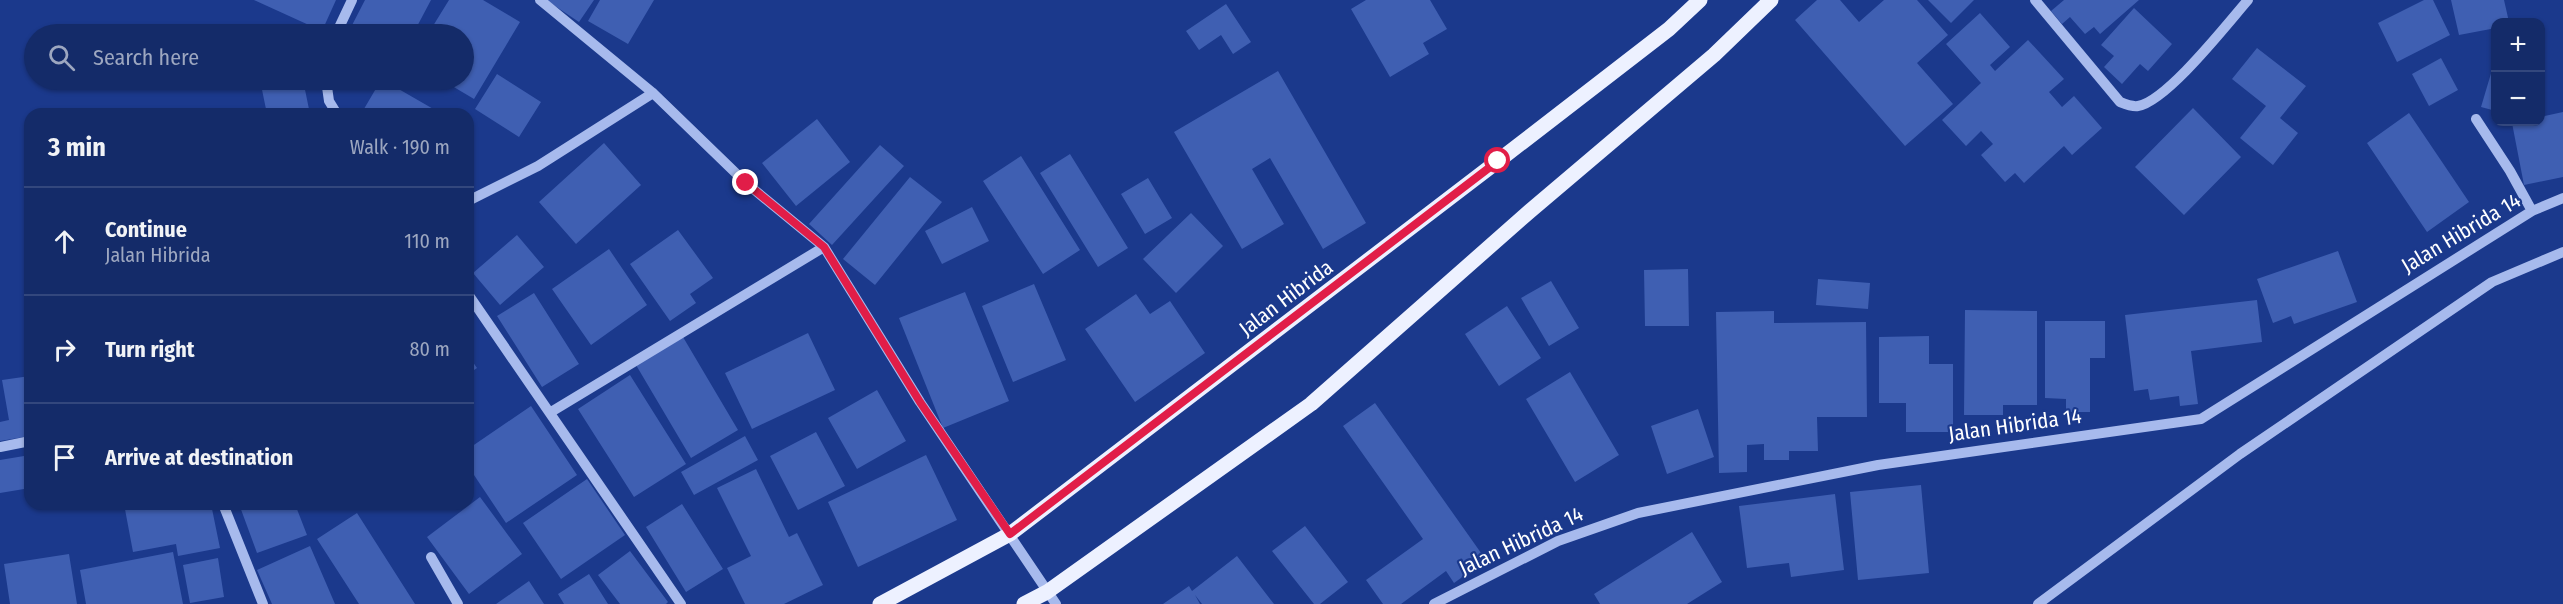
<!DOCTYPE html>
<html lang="en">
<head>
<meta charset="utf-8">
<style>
	body { margin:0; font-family:"Fira Sans Condensed",sans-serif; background:#1d336f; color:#f1f3f6 }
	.controls { position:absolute; right:18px; top:18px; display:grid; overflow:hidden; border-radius:12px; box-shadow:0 2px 4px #0004 }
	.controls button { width:54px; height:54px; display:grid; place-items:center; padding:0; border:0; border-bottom:2px solid #33477d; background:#142b69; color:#f1f3f6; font:30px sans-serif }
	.stop { position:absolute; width:18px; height:18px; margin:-14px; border:4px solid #e11d48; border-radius:50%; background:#fff }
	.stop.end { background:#e11d48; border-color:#fff; box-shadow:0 2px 6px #0008 }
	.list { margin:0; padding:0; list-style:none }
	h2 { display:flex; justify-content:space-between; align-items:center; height:78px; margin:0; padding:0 24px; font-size:26px }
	h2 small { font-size:20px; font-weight:400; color:#9da7c0 }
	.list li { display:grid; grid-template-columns:39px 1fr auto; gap:18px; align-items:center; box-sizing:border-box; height:108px; padding:0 24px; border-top:2px solid #33477d }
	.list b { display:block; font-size:22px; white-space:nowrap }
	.list p { margin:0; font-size:20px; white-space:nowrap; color:#9da7c0 }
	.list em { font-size:20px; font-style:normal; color:#9da7c0 }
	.icon { flex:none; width:33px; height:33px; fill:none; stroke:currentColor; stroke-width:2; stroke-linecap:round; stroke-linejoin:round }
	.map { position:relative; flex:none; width:2563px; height:604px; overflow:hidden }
	.search { position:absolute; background:#142b69; box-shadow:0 2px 4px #0004; left:24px; top:24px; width:450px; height:66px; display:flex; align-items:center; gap:15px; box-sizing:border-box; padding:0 21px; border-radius:33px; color:#9da7c0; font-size:22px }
	.panel { position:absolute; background:#142b69; box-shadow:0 2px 4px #0004; left:24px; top:108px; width:450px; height:402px; border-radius:18px }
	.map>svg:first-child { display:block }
	.building { fill:#3f5fb2 }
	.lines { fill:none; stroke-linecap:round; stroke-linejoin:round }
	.minor { stroke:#a7baed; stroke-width:10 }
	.major { stroke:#edf1ff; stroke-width:15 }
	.route { stroke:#e11d48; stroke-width:8 }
	.labels { text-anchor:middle; stroke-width:4.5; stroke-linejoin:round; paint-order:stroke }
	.street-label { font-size:21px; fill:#fff; stroke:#1b398c }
</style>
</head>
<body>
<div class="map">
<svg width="2563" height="604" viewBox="0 0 2563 604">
	<rect width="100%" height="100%" fill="#1b398c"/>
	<path class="building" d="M254,0H336L322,31Z
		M365,0H431L413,34H350L348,33Z
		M449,0H483L520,22L474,99L442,80H464V34H428Z
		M546,0H594L579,22Z
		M600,0H654L628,44L588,21Z
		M1366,0H1430L1447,29L1423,43L1429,54L1390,77L1351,9Z
		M1817,0H1840L1859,22L1884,0H1917L1948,35L1917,63L1953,104L1905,146L1795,20Z
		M1928,0H1974L1951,23Z
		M2064,0H2139L2100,34L2094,27L2085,34L2070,17L2062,24L2051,11Z
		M2424,0H2433L2450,35L2397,62L2378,23Z
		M2451,0H2504L2509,22H2496V28L2459,35Z
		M1226,4L1251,42L1233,54L1221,35L1199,50L1186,31Z
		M2134,8L2172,44L2148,71L2140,64L2122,84L2104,67L2114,56L2101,45Z
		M1980,13L2010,47L1990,65L1995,71L2028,40L2064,79L2049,92L2062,107L2074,96L2102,128L2072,155L2064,146L2024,183L2015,173L2005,182L1981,155L1993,144L1981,131L1966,146L1942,120L1981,83L1946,44Z
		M2257,48L2306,86L2280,118L2298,133L2273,165L2240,138L2266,106L2232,79Z
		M2441,58L2458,90L2429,106L2412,74Z
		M2495,60H2496V111L2481,107Z
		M1278,71L1366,223L1323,249L1270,158L1252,169L1284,224L1242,249L1174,132Z
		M497,74L541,102L519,137L475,109Z
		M260,80H303L310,114H267Z
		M381,80H383L442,114H361Z
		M2193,108L2241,157L2184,215L2135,167Z
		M2563,112V177L2524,185L2512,123L2540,122V117Z
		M2409,113L2469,202L2427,232L2367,143Z
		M817,119L850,162L796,206L762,163Z
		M604,143L641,185L576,244L539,202Z
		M880,145L904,166L832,245L809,224Z
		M1070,154L1128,248L1098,267L1040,173Z
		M1021,156L1080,250L1043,274L983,181Z
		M910,177L942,202L875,285L843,259Z
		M1148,178L1172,218L1145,234L1121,194Z
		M972,207L989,241L942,264L925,231Z
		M1191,213L1223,246L1176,293L1143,259Z
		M678,230L713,278L690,294L696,303L670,321L630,264Z
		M517,235L544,267L500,305L473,273Z
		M609,249L647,305L591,345L552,289Z
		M2338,251L2357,302L2294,324L2291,316L2273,323L2257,279Z
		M1688,269L1689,326H1645L1644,270Z
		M1818,279L1870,283L1868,309L1816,305Z
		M1551,281L1579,328L1549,346L1521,298Z
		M1034,284L1066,360L1013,382L982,306Z
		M965,292L1009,401L943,428L899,318Z
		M534,293L579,364L542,387L497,316Z
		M1136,294L1150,314L1170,301L1205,353L1135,402L1085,329Z
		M2257,300L2262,342L2191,351L2198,404L2180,406L2179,396L2150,400L2148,389L2134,391L2125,315Z
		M1507,306L1541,358L1499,386L1465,334Z
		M1965,310L2037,311V405H2003V415H1964Z
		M1774,311V323L1866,322L1867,417H1817L1818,451H1789V460H1764V444L1747,445V472L1719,473L1716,312Z
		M2045,321H2105V358H2090V412H2066V399L2045,398Z
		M808,333L835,390L752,429L725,373Z
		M1929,336V364H1953V432H1906V403H1879V337Z
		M683,337L738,430L691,458L636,365Z
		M468,355L477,368L468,374Z
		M1570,372L1619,455L1575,482L1526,399Z
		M630,375L686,464L634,497L578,409Z
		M30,376V436L0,441V422L9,420L2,380Z
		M877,390L906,441L857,469L828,418Z
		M1375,403L1486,560L1454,583L1446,571L1401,604H1383L1366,580L1423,539L1343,426Z
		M531,406L577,475L506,523L468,466V449Z
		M1698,409L1714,457L1667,474L1651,426Z
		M816,432L845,486L798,510L770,456Z
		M745,436L758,460L694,495L681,472Z
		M30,455V488L0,493V460Z
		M926,455L957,520L858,567L828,502Z
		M756,469L789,537L797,533L823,585L784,604H745L727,568L751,556L717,488Z
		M587,479L625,535L561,579L523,523Z
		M1921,485L1929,573L1858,580L1850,492Z
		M1835,494L1844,570L1791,577L1789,563L1747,568L1739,506Z
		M480,497L522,554L469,594L427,537Z
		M124,504H211L220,548L178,556L176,544L133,552Z
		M239,504H295L307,535L257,553Z
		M682,504L723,569L686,592L646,527Z
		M357,513L415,604H359L317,539Z
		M1305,526L1348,582L1320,604H1314L1272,551Z
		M1692,532L1722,582L1687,604H1600L1594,594Z
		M310,546L335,604H272L257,570Z
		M630,551L668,602L666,604H620L598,575Z
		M173,552L183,604H86L80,570Z
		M69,554L77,604H10L4,564Z
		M1237,556L1274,604H1202L1195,595L1200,604H1163L1189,586L1192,591Z
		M218,558L224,597L190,603L183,565Z
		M589,574L608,604H564L558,594Z
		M529,581L544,604H496Z"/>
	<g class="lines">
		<path class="minor" d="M540,0L653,93L746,183L824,247L920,402L1056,604
			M2035,0L2120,102C2125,104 2133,107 2138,106C2167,101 2227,24 2248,0
			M336,34L352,0
			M326,80L329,101L337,114
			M2476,119L2510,171L2532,211
			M468,201L538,166L653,93
			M468,294L681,604
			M551,412L824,247
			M0,447L30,441
			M223,504L263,604
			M431,557L458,604
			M1434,604L1558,541L1638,513L1878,465L2201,419L2532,211L2563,198
			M2038,604L2240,454L2492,282L2563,252"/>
		<path class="major" d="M880,604L1010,534L1498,161L1669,29L1700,0
			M1024,604L1047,592L1311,404L1530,211L1714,55L1771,0"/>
	</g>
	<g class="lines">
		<path class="route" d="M746,183L824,247L920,402L1010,534L1498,161"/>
	</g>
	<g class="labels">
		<g class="street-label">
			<text transform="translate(2461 233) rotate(-31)" y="7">Jalan Hibrida 14</text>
			<text transform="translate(1286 298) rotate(-37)" y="7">Jalan Hibrida</text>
			<text transform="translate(2015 425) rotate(-8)" y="7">Jalan Hibrida 14</text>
			<text transform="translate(1521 541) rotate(-25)" y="7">Jalan Hibrida 14</text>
		</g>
	</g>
</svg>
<div class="controls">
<button>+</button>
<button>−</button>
</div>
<div class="stop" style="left:1498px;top:161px"></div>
<div class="stop end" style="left:746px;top:183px"></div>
<div class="search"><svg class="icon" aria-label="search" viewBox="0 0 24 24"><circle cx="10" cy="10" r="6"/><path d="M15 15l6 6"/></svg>Search here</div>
<section class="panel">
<h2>3 min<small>Walk · 190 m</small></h2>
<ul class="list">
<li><svg class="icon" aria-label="ahead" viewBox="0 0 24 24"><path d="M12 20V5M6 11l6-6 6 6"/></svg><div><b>Continue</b><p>Jalan Hibrida</p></div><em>110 m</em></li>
<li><svg class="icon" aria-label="right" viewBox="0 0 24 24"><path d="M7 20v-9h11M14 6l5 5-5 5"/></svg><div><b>Turn right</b></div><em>80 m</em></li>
<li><svg class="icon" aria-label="arrive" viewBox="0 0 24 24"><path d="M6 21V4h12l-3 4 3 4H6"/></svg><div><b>Arrive at destination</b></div></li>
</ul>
</section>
</div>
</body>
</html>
